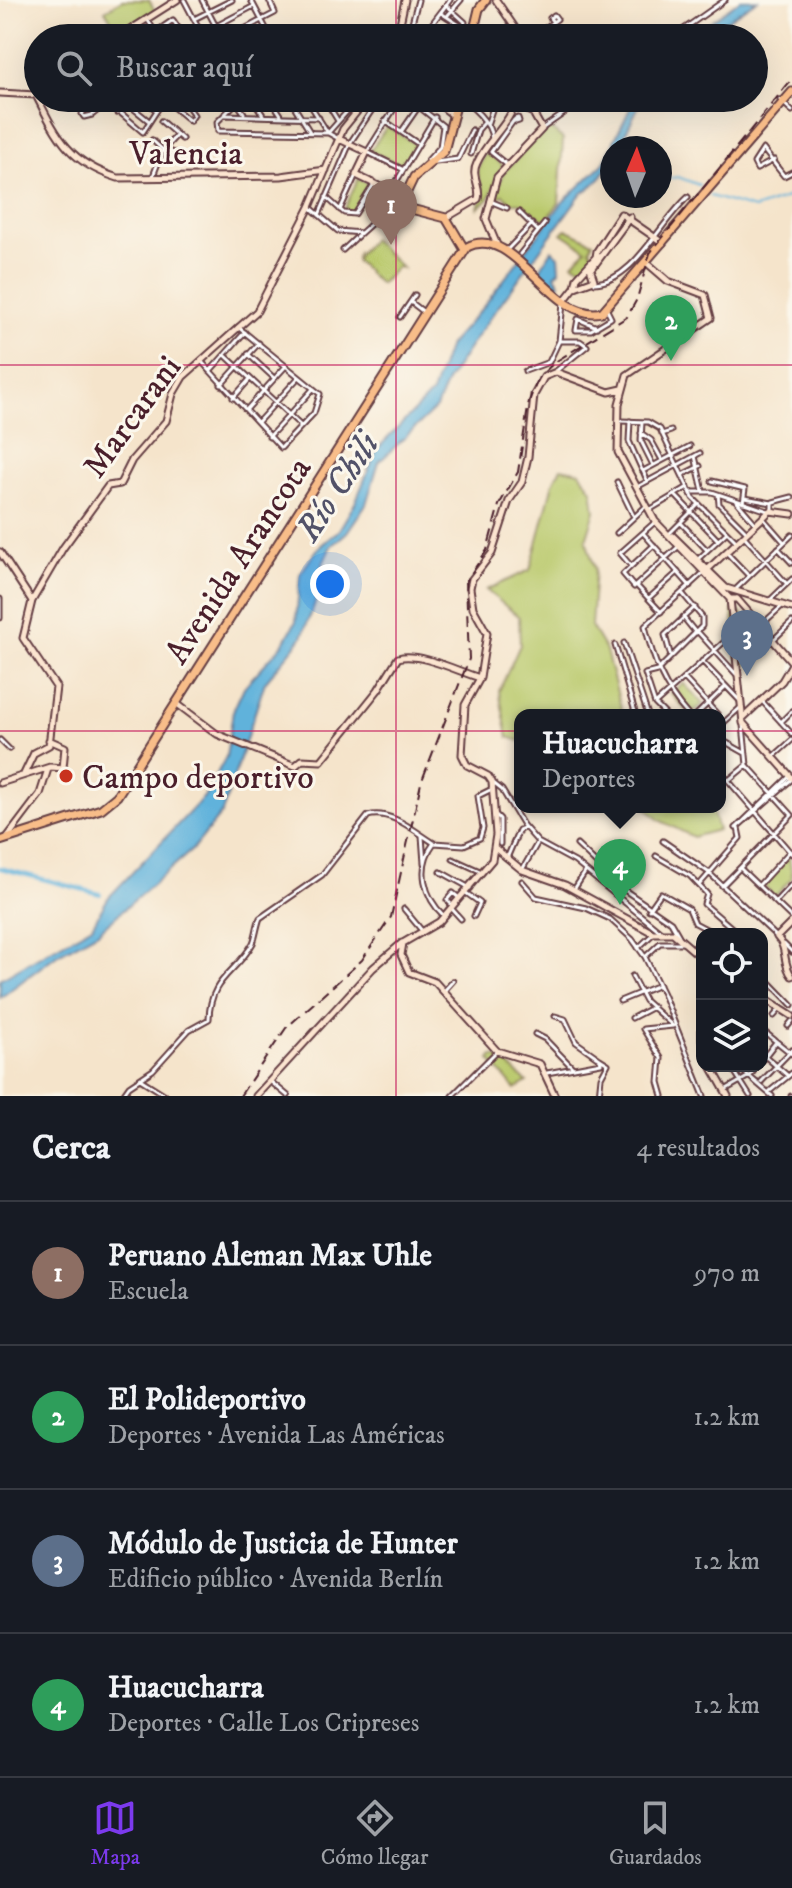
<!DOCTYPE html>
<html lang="es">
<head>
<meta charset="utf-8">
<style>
	body { margin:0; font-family:"IM FELL DW Pica",serif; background:#20242c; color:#f1f3f6 }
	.controls { position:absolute; right:24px; bottom:24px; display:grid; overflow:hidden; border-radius:16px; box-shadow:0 8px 32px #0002 }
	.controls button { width:72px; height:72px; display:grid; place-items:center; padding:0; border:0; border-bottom:2px solid #363941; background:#171b24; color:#f1f3f6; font:40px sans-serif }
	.compass { position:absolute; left:600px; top:136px; width:72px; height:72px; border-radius:50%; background:#171b24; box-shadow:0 8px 32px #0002; rotate:2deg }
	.you { position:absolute; left:330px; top:584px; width:28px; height:28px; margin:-20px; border:6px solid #fff; border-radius:50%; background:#1a73e8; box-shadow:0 0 0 12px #1a73e833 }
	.badge { display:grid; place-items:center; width:52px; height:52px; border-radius:50%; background:#7c3aed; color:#fff; font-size:26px; font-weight:700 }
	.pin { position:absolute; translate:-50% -66px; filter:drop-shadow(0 2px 4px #0008) }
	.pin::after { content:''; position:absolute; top:42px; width:28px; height:24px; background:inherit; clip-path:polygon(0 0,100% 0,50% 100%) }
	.popup { position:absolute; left:514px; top:709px; width:212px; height:104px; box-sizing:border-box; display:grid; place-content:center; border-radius:16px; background:#171b24; filter:drop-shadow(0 2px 6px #0005); font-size:26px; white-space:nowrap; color:#9ea1a6 }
	.popup b { font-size:30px; color:#f1f3f6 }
	.popup::after { content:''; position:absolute; left:50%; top:100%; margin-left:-16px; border:16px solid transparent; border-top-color:#171b24 }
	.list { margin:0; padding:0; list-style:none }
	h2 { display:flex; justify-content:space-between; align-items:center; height:104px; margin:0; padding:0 32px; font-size:34px }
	h2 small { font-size:26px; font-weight:400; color:#9ea1a6 }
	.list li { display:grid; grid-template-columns:52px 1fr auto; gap:24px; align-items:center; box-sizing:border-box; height:144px; padding:0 32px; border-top:2px solid #363941 }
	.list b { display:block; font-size:30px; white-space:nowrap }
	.list p { margin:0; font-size:26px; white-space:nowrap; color:#9ea1a6 }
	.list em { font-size:26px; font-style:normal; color:#9ea1a6 }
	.icon { flex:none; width:44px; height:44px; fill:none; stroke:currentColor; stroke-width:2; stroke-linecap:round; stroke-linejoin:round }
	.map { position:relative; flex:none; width:792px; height:1096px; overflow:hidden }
	.search { position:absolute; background:#171b24; box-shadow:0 8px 32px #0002; left:24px; right:24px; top:24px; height:88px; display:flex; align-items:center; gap:20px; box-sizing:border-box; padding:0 28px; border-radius:44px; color:#9ea1a6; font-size:30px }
	.sheet { height:680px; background:#171b24 }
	nav { display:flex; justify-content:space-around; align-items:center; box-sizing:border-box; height:112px; border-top:2px solid #363941; background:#171b24; font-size:22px; color:#9ea1a6 }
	nav a { display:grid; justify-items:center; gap:4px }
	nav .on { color:#7c3aed }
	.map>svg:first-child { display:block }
	.green { fill:#bac96c; stroke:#82744c; stroke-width:2 }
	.water { fill:#60b2db; stroke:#556883; stroke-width:2 }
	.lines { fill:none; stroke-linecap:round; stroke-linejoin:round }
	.stream { stroke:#60b2db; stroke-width:2 }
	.canal { stroke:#60b2db; stroke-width:4 }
	.street-casing { stroke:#643d43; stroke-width:7 }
	.secondary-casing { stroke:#643d43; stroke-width:9 }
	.primary-casing { stroke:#643d43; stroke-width:11 }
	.street { stroke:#fff; stroke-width:3 }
	.secondary { stroke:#fce5d0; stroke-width:5 }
	.primary { stroke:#f8bd89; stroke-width:7 }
	.rail { stroke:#4a1f2b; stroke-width:2; stroke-dasharray:12 6; stroke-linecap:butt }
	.grid { fill:none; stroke:#c2185b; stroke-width:2; stroke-opacity:0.55 }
	.poi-dot { fill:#c8321e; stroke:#fbf7ec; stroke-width:3 }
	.labels { text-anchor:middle; stroke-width:6; stroke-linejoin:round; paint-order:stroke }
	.street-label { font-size:34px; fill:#4a1f2b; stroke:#fbf7ec }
	.poi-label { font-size:34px; fill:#4a1f2b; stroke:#fbf7ec; text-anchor:start }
	.water-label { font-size:36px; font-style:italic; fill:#525269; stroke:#fbf7ec }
</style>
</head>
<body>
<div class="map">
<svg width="792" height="1096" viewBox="0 0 792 1096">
	<rect width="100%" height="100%" fill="#fbf7ec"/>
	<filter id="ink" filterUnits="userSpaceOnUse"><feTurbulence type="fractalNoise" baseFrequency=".0125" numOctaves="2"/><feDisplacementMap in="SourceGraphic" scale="16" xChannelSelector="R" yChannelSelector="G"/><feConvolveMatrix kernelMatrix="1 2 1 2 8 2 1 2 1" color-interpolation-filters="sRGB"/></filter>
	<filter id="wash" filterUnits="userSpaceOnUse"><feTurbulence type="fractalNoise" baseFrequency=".006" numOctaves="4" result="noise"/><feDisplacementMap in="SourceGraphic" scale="32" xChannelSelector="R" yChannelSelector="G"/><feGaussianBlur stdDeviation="1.8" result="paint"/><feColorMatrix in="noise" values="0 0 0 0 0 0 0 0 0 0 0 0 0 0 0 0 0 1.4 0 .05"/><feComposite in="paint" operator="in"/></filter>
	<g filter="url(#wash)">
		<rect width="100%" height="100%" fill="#f5e4cb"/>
		<path class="green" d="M122,0H149L155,11L119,33L105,10Z
			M387,126L415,144L403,166L370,151Z
			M548,126L563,139L559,203L545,221L520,203H506L508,199L503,195L495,199L503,173Z
			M486,153L503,165L489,199L478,208L483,189C476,174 476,167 486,153Z
			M358,179L372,185L354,213L344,210Z
			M566,229L593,242L590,249L595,256L581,267L573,263L586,249L562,233Z
			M372,239L402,268L397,267L380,284L356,261L358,254Z
			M561,468L580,472L592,490L595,511L586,540L595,569L591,626L606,651L623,715H520V741L508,737L499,691L520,645L519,617L486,590L530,570L553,483Z
			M735,608L767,641L743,658L748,664L739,670L732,610Z
			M683,683L703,704L690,715L671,694Z
			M645,807H711L718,830L693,837L659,820Z
			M789,856L792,878L775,896L764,886Z
			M493,1056L507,1060L508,1065L527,1082L515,1089L490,1060Z"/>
		<path class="water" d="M740,0H757L700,38H688Z
			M635,98H643L618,148H612C612,167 598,184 581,194L481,330L448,380L436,408L379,462L366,504L347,532L331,546L321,568L315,603L301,639L265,682L222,813L193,849L98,932L58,954L0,998V979L92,926L108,898L204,797L226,757L233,711L244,687L284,643L296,621L300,574L318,548L339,530L355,503L377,449L432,393L449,345L483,307L563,202L603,164Z
			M552,250L559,256L560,270L555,275L560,283L556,288L539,271Z"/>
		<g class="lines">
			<path class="stream" d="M660,180L678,177L699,185
				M710,196L754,209L792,196"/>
			<path class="canal" d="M0,868L100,894"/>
		</g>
	</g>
	<g filter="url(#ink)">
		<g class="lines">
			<defs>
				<path id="street" d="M184,0L204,38
					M202,0L222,38
					M251,0L271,38
					M446,5L465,22L462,38
					M441,13L464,28
					M448,15L461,0
					M147,19L159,38
					M194,19L232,0
					M216,26L254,6
					M248,27L254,38
					M147,38L173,20L185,38
					M170,38L182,30
					M227,38L275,13L269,0
					M408,38L418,0
					M421,38L450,0
					M500,38L513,25
					M532,38L553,22L550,18L554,15L557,19L553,22
					M671,38L725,0
					M76,98H80
					M94,98L82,114L84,117L92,115L113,98
					M103,98L143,132L165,98
					M142,98L155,109
					M162,98L190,121L194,115L182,98
					M234,98L235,104L217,122L218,131L328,133L339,139
					M252,98L263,115
					M270,98L281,115
					M289,98L310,132
					M306,98L328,133
					M324,98L338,121
					M342,98L349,108
					M401,98L367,152L402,169
					M408,98L443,126L440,147L428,160
					M457,99C472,104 491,123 492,139
					M235,100L244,113
					M780,100L792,111
					M128,104L149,121
					M475,109L480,98
					M117,113L135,98
					M533,113L544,98
					M225,115L319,118
					M518,118L519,121L516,122L515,119Z
					M161,121L182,139
					M385,121L417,143
					M487,125L496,98
					M543,128L586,98
					M401,132L419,106
					M328,133L359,98
					M152,140L163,150L178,154
					M471,154L478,130L484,123
					M774,160L757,169L754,163L763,149L784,176L792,172
					M436,162L458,159L472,130
					M506,164L491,152L514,120
					M153,176L163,150L177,135
					M326,197L344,213L355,214L374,184
					M490,201L507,208
					M310,207L338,231L361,233L371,224L435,117
					M340,210L355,177
					M519,212L538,231
					M319,215L350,143L380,98
					M343,250L361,233
					M506,251L532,224
					M520,254L545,223
					M594,280L595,283C634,281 659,223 688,197
					M412,303L425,313
					M400,317L415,295
					M597,327L578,319L576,330H591L611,318L607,310
					M248,354L274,378
					M225,355L301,426
					M202,362L281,448L314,413L320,394L238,327
					M210,371L245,332
					M525,371L549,362L559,341L563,304
					M556,371L587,346L580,341H559
					M221,385L259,343
					M233,398L249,380
					M247,409L285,367
					M621,421L648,422L660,429L693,498L737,542
					M630,421L629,441L642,470
					M258,422L298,378
					M642,422L641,441L653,465
					M641,433L651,440L662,460
					M662,434L671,431
					M269,437L313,389
					M695,456L703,491
					M682,475L700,466
					M647,480L643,471L690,446
					M712,481L745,489L743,503
					M617,482L633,515
					M637,487L700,453
					M691,492H712L768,511
					M718,494L719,504L746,531
					M675,495L718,540
					M745,498L772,503V511
					M737,502L756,524
					M773,502L792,497
					M651,509L688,487
					M763,518L784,542
					M681,523L706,549
					M617,533L645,507
					M643,533L690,586
					M668,535L699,504
					M744,536L787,584
					M654,545L623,574L634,587L678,547
					M778,548L792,563
					M726,552L748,575
					M697,560L726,533
					M631,566L620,553L655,522
					M636,585L661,612
					M734,591L792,535
					M649,598L678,572
					M0,599V618
					M769,601L792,579
					M683,617L696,633
					M758,628L781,607
					M698,632L736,674
					M771,642L792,622
					M624,643L648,715
					M615,645L636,715
					M671,657L665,635L695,607
					M702,661L741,702
					M684,678L718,715
					M762,701L792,734
					M655,704L724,642
					M666,715L655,704L645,674L657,671L702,626V617L682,593
					M688,715C663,687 654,662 645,626L703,573
					M696,715L725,687
					M781,722L792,711
					M743,725L747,765
					M720,726L741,707
					M720,739L745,753
					M0,740L9,749
					M773,757L792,740
					M747,765L792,815
					M720,771L792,854
					M730,779L747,765
					M492,782L502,790L523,825L538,842L575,862L660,931
					M495,814L500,819V844
					M736,828L790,776
					M736,828L792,779
					M422,836L424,863
					M663,841L708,872L776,936
					M577,845L623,889L671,922L679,936
					M656,856L690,876L707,894L704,904L739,934
					M507,858L519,830L524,828
					M453,859L482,872
					M740,868L792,918
					M522,870L538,842
					M441,872L470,888
					M522,881L536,897L586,908L610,919L632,939L645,957L663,994L704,1096
					M700,884L740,838L738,828
					M760,884L790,851
					M722,886L792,815
					M575,888L586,871
					M466,893L480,903L474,916
					M776,901L792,884
					M451,904L447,900L453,893L459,898
					M404,909L423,932
					M452,909L461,919
					M649,910L661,893L689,909L695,923L716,934
					M444,916C424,897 416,867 434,843L464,845L480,838L483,828L478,796L490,790
					M784,944L792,952
					M638,948L653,934
					M645,957L660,943H683
					M762,974L792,1005
					M632,976L645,1001L672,1025
					M444,991L453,981
					M620,1001L659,985
					M774,1016L781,1008
					M632,1018L653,1007
					M788,1026L792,1021
					M762,1030L792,1054
					M535,1034L545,1039L573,1068
					M765,1056L788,1076
					M762,1060L776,1042
					M731,1066L750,1096
					M737,1066L772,1096
					M547,1073L601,1063L600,1059L576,1042L565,1019L555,1016
					M140,1079L167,1096
					M270,1081L288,1096
					M761,1082L792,1050
					M725,1090L751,1075L757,1066
					M770,1091L792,1073
					M122,1096L129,1086L153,1070L189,1030L209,1019C210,977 236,974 253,943C256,936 257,925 260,918L322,875L368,816C390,809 416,832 434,843
					M452,1096L497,1051
					M599,1096L601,1077L608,1064L600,1059
					M663,1096L659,1082L661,1058L643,1029L673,1026
					M791,1096H792"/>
				<path id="secondary" d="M496,0L522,38
					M117,38L177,0
					M397,38L405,0
					M0,93L36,95
					M36,95C57,137 69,163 118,178L281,176L326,170
					M431,98L454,116
					M339,139L367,152L356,175L404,198
					M446,218L478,199C482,186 470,177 477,163C487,140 511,123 517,98
					M497,245L486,219L497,177L542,129L533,113L515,105
					M646,262L668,281L705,295L711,318L627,375L619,404L618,452L655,521L730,599H736
					M591,270L630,217
					M575,287L577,278L596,257L597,251L621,214L663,243
					M564,301L575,287L594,280L590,268
					M673,536L726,588L792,608
					M0,552L32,601L23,638L56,687L49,745L34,753L24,774
					M705,572L770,511L792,514
					M730,599L743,723L792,778
					M737,599L792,662
					M32,601L63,548L108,486L120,484L132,460L166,421L173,394L183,377L257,311L310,207L343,129L368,98
					M176,703L217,734L295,766L302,760L321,761L378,690L398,658C420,652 457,671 480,678
					M743,718L782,681L792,664
					M0,783L50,767L63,768L65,747L49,740
					M6,839L40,794L48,769
					M495,848L522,870L565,885L653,933H673L702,958
					M792,922L777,937C788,948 782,964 792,976
					M762,997L792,1016
					M702,1011V1040
					M711,1066L728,1096
					M256,1096L373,968L402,943
					M555,1096L540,1064L497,1051L435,982L409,972L401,955L403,943L439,922L492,860L496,835L492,782L488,776L467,765L462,755L465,705L480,678L487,633L473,608L470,588L472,579L492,553L509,501L522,482L528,457L534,395L544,377L556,372L609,392L622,389"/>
				<path id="primary" d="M472,38L479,9L486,0
					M458,98L444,151L414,177L404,198L411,209L446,218L465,250
					M0,841L101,809L117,796L467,247C514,222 552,324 602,312L792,92"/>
			</defs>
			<use href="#street" class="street-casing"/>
			<use href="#secondary" class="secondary-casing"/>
			<use href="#primary" class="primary-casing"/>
			<use href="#street" class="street"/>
			<use href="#secondary" class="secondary"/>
			<use href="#primary" class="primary"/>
			<path class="rail" d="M240,1096L286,1028L362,960L391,917L421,783L469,659L466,581L487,550L499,505L518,472L529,401L539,377L555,362L627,317L637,299L650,253L792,79"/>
		</g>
	</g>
	<path class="grid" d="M396,0V38M396,98V1096M0,365H792M0,731H792"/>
	<circle class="poi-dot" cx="66" cy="776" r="8"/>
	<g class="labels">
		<g class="street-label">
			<text x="186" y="164">Valencia</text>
			<text transform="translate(131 416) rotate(-54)" y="12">Marcarani</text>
			<text transform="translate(237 560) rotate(-57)" y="12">Avenida Arancota</text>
		</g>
		<g class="poi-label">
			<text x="82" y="788">Campo deportivo</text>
		</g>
		<g class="water-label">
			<text transform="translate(336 486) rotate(-57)" y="13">Río Chili</text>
		</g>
	</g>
</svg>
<div class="controls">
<button><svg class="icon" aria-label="locate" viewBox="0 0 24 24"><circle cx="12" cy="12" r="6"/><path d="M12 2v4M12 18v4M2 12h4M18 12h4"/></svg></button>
<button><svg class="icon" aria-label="layers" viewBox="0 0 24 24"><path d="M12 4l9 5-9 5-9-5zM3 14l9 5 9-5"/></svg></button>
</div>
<svg class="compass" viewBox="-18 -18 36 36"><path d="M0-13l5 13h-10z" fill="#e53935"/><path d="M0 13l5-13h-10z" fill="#9ea1a6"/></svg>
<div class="you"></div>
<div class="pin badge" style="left:391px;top:245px;background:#8d6e63">1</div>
<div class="pin badge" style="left:671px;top:361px;background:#2e9e5b">2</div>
<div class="pin badge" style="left:747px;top:676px;background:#5c6f8a">3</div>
<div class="pin badge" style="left:620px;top:905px;background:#2e9e5b">4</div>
<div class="popup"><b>Huacucharra</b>Deportes</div>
<div class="search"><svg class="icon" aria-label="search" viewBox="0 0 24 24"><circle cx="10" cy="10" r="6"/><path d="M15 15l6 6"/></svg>Buscar aquí</div>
</div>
<section class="sheet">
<h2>Cerca<small>4 resultados</small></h2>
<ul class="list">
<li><span class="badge" style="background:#8d6e63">1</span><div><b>Peruano Aleman Max Uhle</b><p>Escuela</p></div><em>970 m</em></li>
<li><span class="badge" style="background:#2e9e5b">2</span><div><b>El Polideportivo</b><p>Deportes · Avenida Las Américas</p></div><em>1.2 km</em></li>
<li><span class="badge" style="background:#5c6f8a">3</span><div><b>Módulo de Justicia de Hunter</b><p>Edificio público · Avenida Berlín</p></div><em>1.2 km</em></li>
<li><span class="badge" style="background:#2e9e5b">4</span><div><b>Huacucharra</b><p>Deportes · Calle Los Cripreses</p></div><em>1.2 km</em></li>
</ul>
</section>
<nav>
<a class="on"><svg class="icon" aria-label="map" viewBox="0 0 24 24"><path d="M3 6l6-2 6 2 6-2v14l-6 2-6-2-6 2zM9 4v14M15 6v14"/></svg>Mapa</a>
<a><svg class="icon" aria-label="directions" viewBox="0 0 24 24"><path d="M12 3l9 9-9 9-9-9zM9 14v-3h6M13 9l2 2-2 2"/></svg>Cómo llegar</a>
<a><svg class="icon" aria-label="saved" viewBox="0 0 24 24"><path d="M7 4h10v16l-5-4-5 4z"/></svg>Guardados</a>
</nav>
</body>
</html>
